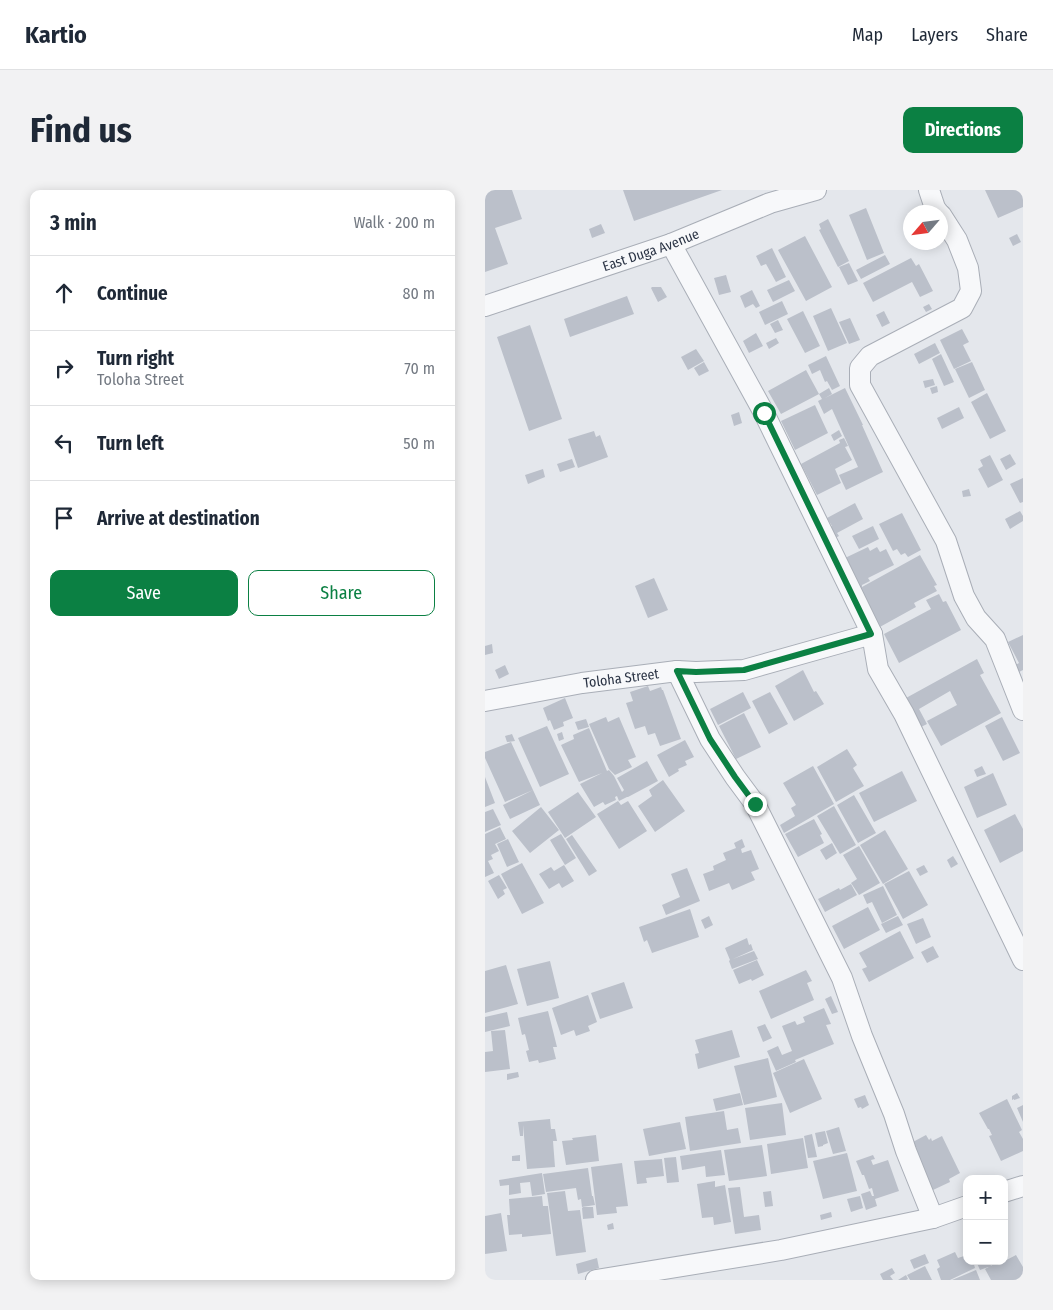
<!DOCTYPE html>
<html lang="en">
<head>
<meta charset="utf-8">
<style>
	body { margin:0; font-family:"Fira Sans Condensed",sans-serif; background:#f2f2f3; color:#1f2937 }
	.controls { position:absolute; right:15px; bottom:15px; display:grid; overflow:hidden; border-radius:10px; box-shadow:0 2px 12px #0003 }
	.controls button { width:45px; height:45px; display:grid; place-items:center; padding:0; border:0; border-bottom:1px solid #e0e1e3; background:#fff; color:#1f2937; font:25px sans-serif }
	.compass { position:absolute; left:418px; top:15px; width:45px; height:45px; border-radius:50%; background:#fff; box-shadow:0 2px 12px #0003; rotate:242deg }
	.stop { position:absolute; width:15px; height:15px; margin:-11px; border:4px solid #0b8043; border-radius:50%; background:#fff }
	.stop.end { background:#0b8043; border-color:#fff; box-shadow:0 1px 5px #0008 }
	.list { margin:0; padding:0; list-style:none }
	h2 { display:flex; justify-content:space-between; align-items:center; height:65px; margin:0; padding:0 20px; font-size:21px }
	h2 small { font-size:16px; font-weight:400; color:#747a83 }
	.list li { display:grid; grid-template-columns:32px 1fr auto; gap:15px; align-items:center; box-sizing:border-box; height:75px; padding:0 20px; border-top:1px solid #e0e1e3 }
	.list b { display:block; font-size:19px; white-space:nowrap }
	.list p { margin:0; font-size:16px; white-space:nowrap; color:#747a83 }
	.list em { font-size:16px; font-style:normal; color:#747a83 }
	.actions { display:flex; gap:10px; padding:15px 20px }
	.actions a { flex:1; padding:11px 0; border:1px solid #0b8043; border-radius:10px; text-align:center; font-size:18px; color:#0b8043 }
	.actions .main { background:#0b8043; color:#fff }
	.icon { flex:none; width:28px; height:28px; fill:none; stroke:currentColor; stroke-width:2; stroke-linecap:round; stroke-linejoin:round }
	.map { position:relative; flex:none; width:538px; height:1090px; overflow:hidden; border-radius:10px }
	header { display:flex; align-items:center; gap:30px; box-sizing:border-box; height:70px; padding:0 25px; background:#fff; border-bottom:1px solid #e0e1e3 }
	header strong { font-size:24px }
	nav { display:flex; gap:28px; margin-inline-start:auto; font-size:18px }
	.intro { display:flex; align-items:center; justify-content:space-between; box-sizing:border-box; height:120px; padding:0 30px }
	h1 { margin:0; font-size:35px }
	.button { padding:12px 22px; border-radius:10px; background:#0b8043; color:#fff; font-size:18px; font-weight:700 }
	main { display:flex; gap:30px; padding:0 30px }
	aside { flex:1; background:#fff; border-radius:10px; box-shadow:0 2px 12px #0003 }
	.map>svg:first-child { display:block }
	.building { fill:#bbc0ca }
	.lines { fill:none; stroke-linecap:round; stroke-linejoin:round }
	.minor-casing { stroke:#a9aeb7; stroke-width:22 }
	.minor { stroke:#f7f8fa; stroke-width:20 }
	.route { stroke:#0b8043; stroke-width:6 }
	.labels { text-anchor:middle; stroke-width:5; stroke-linejoin:round; paint-order:stroke }
	.street-label { font-size:14px; fill:#2b3445; stroke:#f4f6f9 }
</style>
</head>
<body>
<header>
<strong>Kartio</strong>
<nav><a>Map</a><a>Layers</a><a>Share</a></nav>
</header>
<div class="intro"><h1>Find us</h1><a class="button">Directions</a></div>
<main>
<aside>
<h2>3 min<small>Walk · 200 m</small></h2>
<ul class="list">
<li><svg class="icon" aria-label="ahead" viewBox="0 0 24 24"><path d="M12 20V5M6 11l6-6 6 6"/></svg><div><b>Continue</b></div><em>80 m</em></li>
<li><svg class="icon" aria-label="right" viewBox="0 0 24 24"><path d="M7 20v-9h11M14 6l5 5-5 5"/></svg><div><b>Turn right</b><p>Toloha Street</p></div><em>70 m</em></li>
<li><svg class="icon" aria-label="left" viewBox="0 0 24 24"><path d="M17 20v-9H6M10 6l-5 5 5 5"/></svg><div><b>Turn left</b></div><em>50 m</em></li>
<li><svg class="icon" aria-label="arrive" viewBox="0 0 24 24"><path d="M6 21V4h12l-3 4 3 4H6"/></svg><div><b>Arrive at destination</b></div></li>
</ul>
<div class="actions"><a class="main">Save</a><a>Share</a></div>
</aside>
<div class="map">
<svg width="538" height="1090" viewBox="0 0 538 1090">
	<rect width="100%" height="100%" fill="#e4e7ec"/>
	<path class="building" d="M0,0H27L37,29L10,38L23,74L0,82Z
		M138,0H237L149,31Z
		M500,0H538V17L513,28Z
		M381,18L399,63L382,70L364,25Z
		M343,29L364,71L353,77L334,40L336,39L334,34Z
		M116,34L120,43L107,48L104,39Z
		M532,44L536,52L528,56L524,48Z
		M320,46L347,97L321,111L293,60Z
		M287,58L301,87L291,92L281,74L276,76L271,66Z
		M400,65L405,74L376,89L371,80Z
		M426,68L431,76L434,74L448,101L435,107L427,92L388,112L378,93Z
		M364,73L373,91L363,95L354,77Z
		M241,85L246,102L234,105L229,88Z
		M304,90L310,101L288,112L282,100Z
		M167,97H176L182,107L173,112L166,98Z
		M267,100L275,116L271,118L268,114L260,118L255,106Z
		M142,106L149,124L85,147L79,129Z
		M297,111L303,124L280,135L274,122Z
		M444,114L447,119L441,122L438,117Z
		M346,118L362,153L343,161L328,126Z
		M318,121L335,156L320,163L302,129Z
		M399,121L405,133L397,137L391,125Z
		M365,128L375,150L364,154L354,132Z
		M293,130L298,140L290,143L285,134Z
		M45,135L77,229L44,241L12,147Z
		M477,139L484,152L478,155L486,171L469,179L455,150Z
		M271,143L278,156L264,163L258,151Z
		M291,148L294,153L284,159L281,153Z
		M450,153L455,163L434,174L429,164Z
		M211,159L219,171L203,180L196,167Z
		M456,164L469,192L459,196L447,169Z
		M341,166L355,196L347,200L342,191L340,192L335,180L327,184L323,175Z
		M219,172L224,181L214,186L209,178Z
		M487,172L500,200L484,208L470,179Z
		M321,180L334,204L296,224L283,201Z
		M448,189L450,195L440,198L438,191Z
		M452,196L453,202L447,204L445,198Z
		M344,198L347,204L340,208L360,198L378,235H377L398,282L361,300L354,285L373,277L347,219L339,224L333,211L337,209L334,204Z
		M502,203L521,241L505,249L486,212Z
		M330,215L343,243L310,260L296,231Z
		M474,217L479,228L457,239L452,228Z
		M254,222L257,233L249,236L246,225Z
		M354,240L357,246L349,251L346,245Z
		M109,241L111,247L115,245L123,267L93,278L83,249Z
		M359,248L363,256L360,257L367,270L350,279L356,293L332,305L316,274L355,253L354,250Z
		M525,264L531,274L521,280L515,269Z
		M505,265L518,290L503,298L493,279L498,276L495,270Z
		M87,269L90,277L75,282L72,274Z
		M58,279L60,287L43,294L40,285Z
		M538,288V312L535,313L525,294Z
		M484,299L486,306L478,307L477,301Z
		M370,313L378,329L352,343L354,346L345,351L340,340L347,336L342,328Z
		M535,321L538,326V331L525,339L520,329Z
		M417,323L436,360L423,367L420,363L416,365L412,359L408,361L394,334Z
		M388,336L394,349L374,359L367,346Z
		M383,357L385,361L392,357L395,362L401,359L409,375L383,388L385,391L377,395V397L435,365L452,395L449,396L452,401L429,413L431,417L393,438L360,368Z
		M169,388L183,420L163,428L150,396Z
		M454,404L458,412L461,411L476,440L414,473L399,444L446,419L441,410Z
		M538,445V480L532,483L529,476L534,473L523,452Z
		M7,454L8,463L0,465V456Z
		M492,469L499,483L495,485L516,523L456,556L442,531L472,515L465,501L434,519L442,534L436,537L421,508Z
		M20,475L24,484L14,489L10,480Z
		M318,480L329,502L331,501L339,514L309,531L290,496Z
		M163,496L165,501L176,497L177,500H178L196,549L175,556L170,543L163,545L160,536L150,539L141,513L148,511L145,502Z
		M258,502L266,518L233,535L225,519Z
		M285,502L303,534L284,544L267,511Z
		M80,508L88,528L78,532L79,536L69,540L65,530L63,531L58,518Z
		M259,523L276,557L251,569L234,536Z
		M121,527L123,532L134,527L151,567L143,570L147,577L130,585L124,579L104,534Z
		M517,527L535,563L518,571L500,536Z
		M101,529L104,537L93,540L90,532Z
		M62,536L84,584L55,597L33,548Z
		M104,538L122,581L124,580L129,586L137,602L139,600L132,588L162,571L173,591L143,607H142L134,611L132,606L130,607L131,610L120,615L118,612L109,617L95,594L117,583L94,592L76,555L89,549L88,545Z
		M77,542L79,549L74,551L72,544Z
		M27,544L30,551L22,552L20,546Z
		M200,550L209,567L200,571L202,575L193,579L194,581L184,587L172,565Z
		M26,552L48,600L20,612L0,568V562Z
		M362,559L372,575L368,578L379,596L351,612L332,577Z
		M328,576L349,614L299,643L295,635L310,626L306,618L311,615L298,593Z
		M497,576L501,584L492,587L489,580Z
		M417,581L432,611L389,632L374,603Z
		M508,583L522,615L492,628L479,597Z
		M0,587L10,613L0,617Z
		M178,590L200,621L170,642L153,616L167,606L164,600Z
		M48,600L55,615L25,629L18,615Z
		M93,602L111,627L80,648L63,622Z
		M369,605L391,643L373,653L352,615Z
		M133,611L136,615L143,611L162,641L134,659L112,624Z
		M349,616L371,655L355,664L332,626Z
		M56,617L74,640L45,663L27,641Z
		M8,619L16,635L0,642V622Z
		M530,624L538,639V661L515,673L499,640Z
		M329,629L337,644L335,645L339,653L313,667L300,644Z
		M15,637L21,649L10,654L14,661L6,665L8,669L3,671L9,683L0,687V644Z
		M400,640L423,679L398,694L375,655Z
		M76,644L91,668L80,675L65,650Z
		M87,645L112,681L104,686L81,649Z
		M23,649L34,672L22,677L12,654Z
		M257,649L260,657L256,659L257,663L266,660L274,679L266,682L270,690L247,700L244,693L224,701L218,684L229,680L228,676L241,670L238,663L251,658L249,653Z
		M347,653L352,663L341,670L335,660Z
		M374,656L395,693L374,705L366,693L372,689L358,665Z
		M468,666L473,674L466,678L462,670Z
		M37,673L59,713L37,724L16,684Z
		M79,675L89,691L77,698L74,693L64,699L54,684L66,677L69,681Z
		M439,675L443,682L435,686L431,679Z
		M202,678L215,711L181,725L177,715L195,707L186,684Z
		M424,681L443,715L418,729L399,694Z
		M14,685L22,698L18,700L20,704L13,709L3,691Z
		M366,694L372,705L340,722L333,709L354,698L355,700Z
		M398,696L412,725L397,733L387,712L382,714L378,705Z
		M383,717L395,740L359,759L347,736Z
		M205,719L214,747L167,763L162,750L159,752L154,737Z
		M224,726L228,735L220,739L216,730Z
		M413,726L418,735L401,743L396,734Z
		M438,728L446,747L431,754L422,734Z
		M415,741L429,768L384,792L377,779L382,777L374,763Z
		M262,748L264,755L266,754L268,760L248,769L269,761L273,769L247,779L244,771L245,770L240,758Z
		M448,756L454,767L442,773L436,762Z
		M272,770L279,785L267,791L266,789L254,794L248,780Z
		M65,771L74,808L42,816L32,779Z
		M21,775L33,814L0,823V781Z
		M321,780L327,791L322,793L329,810L286,829L274,801Z
		M139,792L148,818L115,829L106,803Z
		M103,805L112,832L103,836L105,841L91,846L89,840L76,845L67,818Z
		M346,806L353,822L347,824L340,809Z
		M339,818L346,834L341,835L349,854L310,870L311,872L291,881L282,861L293,856L297,865L307,861L297,836L310,831L312,835L320,832L318,827Z
		M63,821L72,857H68L71,869L54,873L53,870L44,872L41,861L44,860L40,844L37,845L33,828Z
		M22,822L25,836L0,842V827Z
		M280,834L287,848L278,852L272,837Z
		M20,840L25,879L0,882V862L8,861L6,841Z
		M247,840L255,867L213,879L210,864L214,863L210,850Z
		M283,868L292,907L259,915L249,876Z
		M319,869L337,909L305,923L288,883Z
		M33,882L34,887L22,890V884Z
		M255,903L258,915L231,921L228,909Z
		M532,903L535,908L529,910V909L527,910V906Z
		M380,905L384,915L377,919L376,917L373,918L369,909Z
		M522,909L537,940L534,942L538,949V961L516,971L504,946L507,945L504,939H503L494,923Z
		M297,913L301,945L265,950L260,918Z
		M538,915V932L532,918Z
		M239,921L242,940L253,938L256,953L205,961L200,927Z
		M65,929L66,939H70L72,951H68L70,977L42,979L38,935V946H35L33,932Z
		M195,932L201,959L164,966L158,939Z
		M354,937L361,961L348,964L341,941Z
		M340,941L343,953L338,955V956L333,957L330,943Z
		M327,944L332,967L323,968L319,946Z
		M111,945L114,971L81,975L77,951L88,950L87,948Z
		M441,945L444,950L446,948L447,951L457,946L475,983L464,989L465,992L448,1000L426,953Z
		M318,948L323,978L286,984L282,954Z
		M277,955L282,986L244,991L239,960Z
		M236,960L240,985L221,987L220,976L197,980L195,966Z
		M362,963L372,1001L338,1009L328,971Z
		M35,965V971H27V966Z
		M388,965L390,969L386,970L388,975L403,970L414,1001L390,1009L392,1016L381,1020L376,1004L385,1001L387,1006H389L387,998L384,999L379,985H377L371,971Z
		M191,967L194,992L182,993L179,968Z
		M177,969L179,986L161,988L162,993L152,994L149,971Z
		M137,973L143,1016L131,1017L132,1023L112,1025L106,977Z
		M103,978L107,1006H108L110,1015L97,1017L96,1009L93,1010L91,998L61,1002L58,984Z
		M57,983L60,1004L47,1006L45,992L35,993L36,1003L24,1005V995L15,996L14,990Z
		M230,991V997L240,995L246,1032L229,1035L228,1027L217,1028L212,994Z
		M255,997L259,1027L274,1025L276,1040L250,1044L243,998Z
		M80,1001L83,1021L95,1020L101,1062L71,1066L62,1003Z
		M286,1001L288,1016L280,1017L278,1002Z
		M57,1006L58,1016H63L66,1044L37,1047V1044L24,1045L22,1025H25L24,1009Z
		M375,1006L378,1018L366,1022L362,1009Z
		M98,1017H108L109,1028L98,1029L97,1018Z
		M346,1022L347,1027L336,1030L335,1025Z
		M16,1023L22,1061L0,1064V1026Z
		M128,1033L129,1039L123,1040L122,1035Z
		M470,1062L473,1068L482,1065V1071H488L490,1078L465,1090H456L452,1079L455,1077L452,1070Z
		M440,1064L444,1073L429,1079L425,1070Z
		M531,1065L538,1077V1088L535,1090H506L500,1079L511,1073L512,1075Z
		M112,1068L114,1078L93,1084L91,1074Z
		M491,1071H504L506,1076L495,1080Z
		M440,1076L447,1090H425L422,1085Z
		M407,1078L410,1083L405,1086L408,1090H398L395,1084Z
		M491,1080L495,1090H467Z
		M421,1085L423,1089L421,1090H413Z"/>
	<g class="lines">
		<defs>
			<g id="minor">
				<path d="M444,0L450,18L453,22"/>
				<path d="M456,25L472,50L483,78L486,101L477,118L385,166L375,178V195L461,351L479,406L491,428L510,449L538,520"/>
				<path d="M186,54L279,223L387,444L393,479L419,524L538,770"/>
				<path id="s1" d="M0,116L186,54L285,13L331,0"/>
				<path d="M192,481L225,549L250,587L270,614L357,788L377,846L409,924L421,961L448,1028"/>
				<path id="s2" d="M0,511L97,493L192,481L211,482L259,480L387,444"/>
				<path d="M519,1002L538,996"/>
				<path d="M111,1090L296,1060L448,1028L482,1016"/>
			</g>
		</defs>
		<use href="#minor" class="minor-casing"/>
		<use href="#minor" class="minor"/>
	</g>
	<g class="lines">
		<path class="route" d="M270,614L250,587L225,549L192,481L211,482L259,480L386,444L279,223"/>
	</g>
	<g class="labels">
		<g class="street-label">
			<text dy="5" stroke="none"><textPath href="#s1" startOffset="175">East Duga Avenue</textPath></text>
			<text dy="5" stroke="none"><textPath href="#s2" startOffset="138">Toloha Street</textPath></text>
		</g>
	</g>
</svg>
<div class="controls">
<button>+</button>
<button>−</button>
</div>
<svg class="compass" viewBox="-18 -18 36 36"><path d="M0-13l5 13h-10z" fill="#e53935"/><path d="M0 13l5-13h-10z" fill="#747a83"/></svg>
<div class="stop" style="left:279px;top:223px"></div>
<div class="stop end" style="left:270px;top:614px"></div>
</div>
</main>
</body>
</html>
